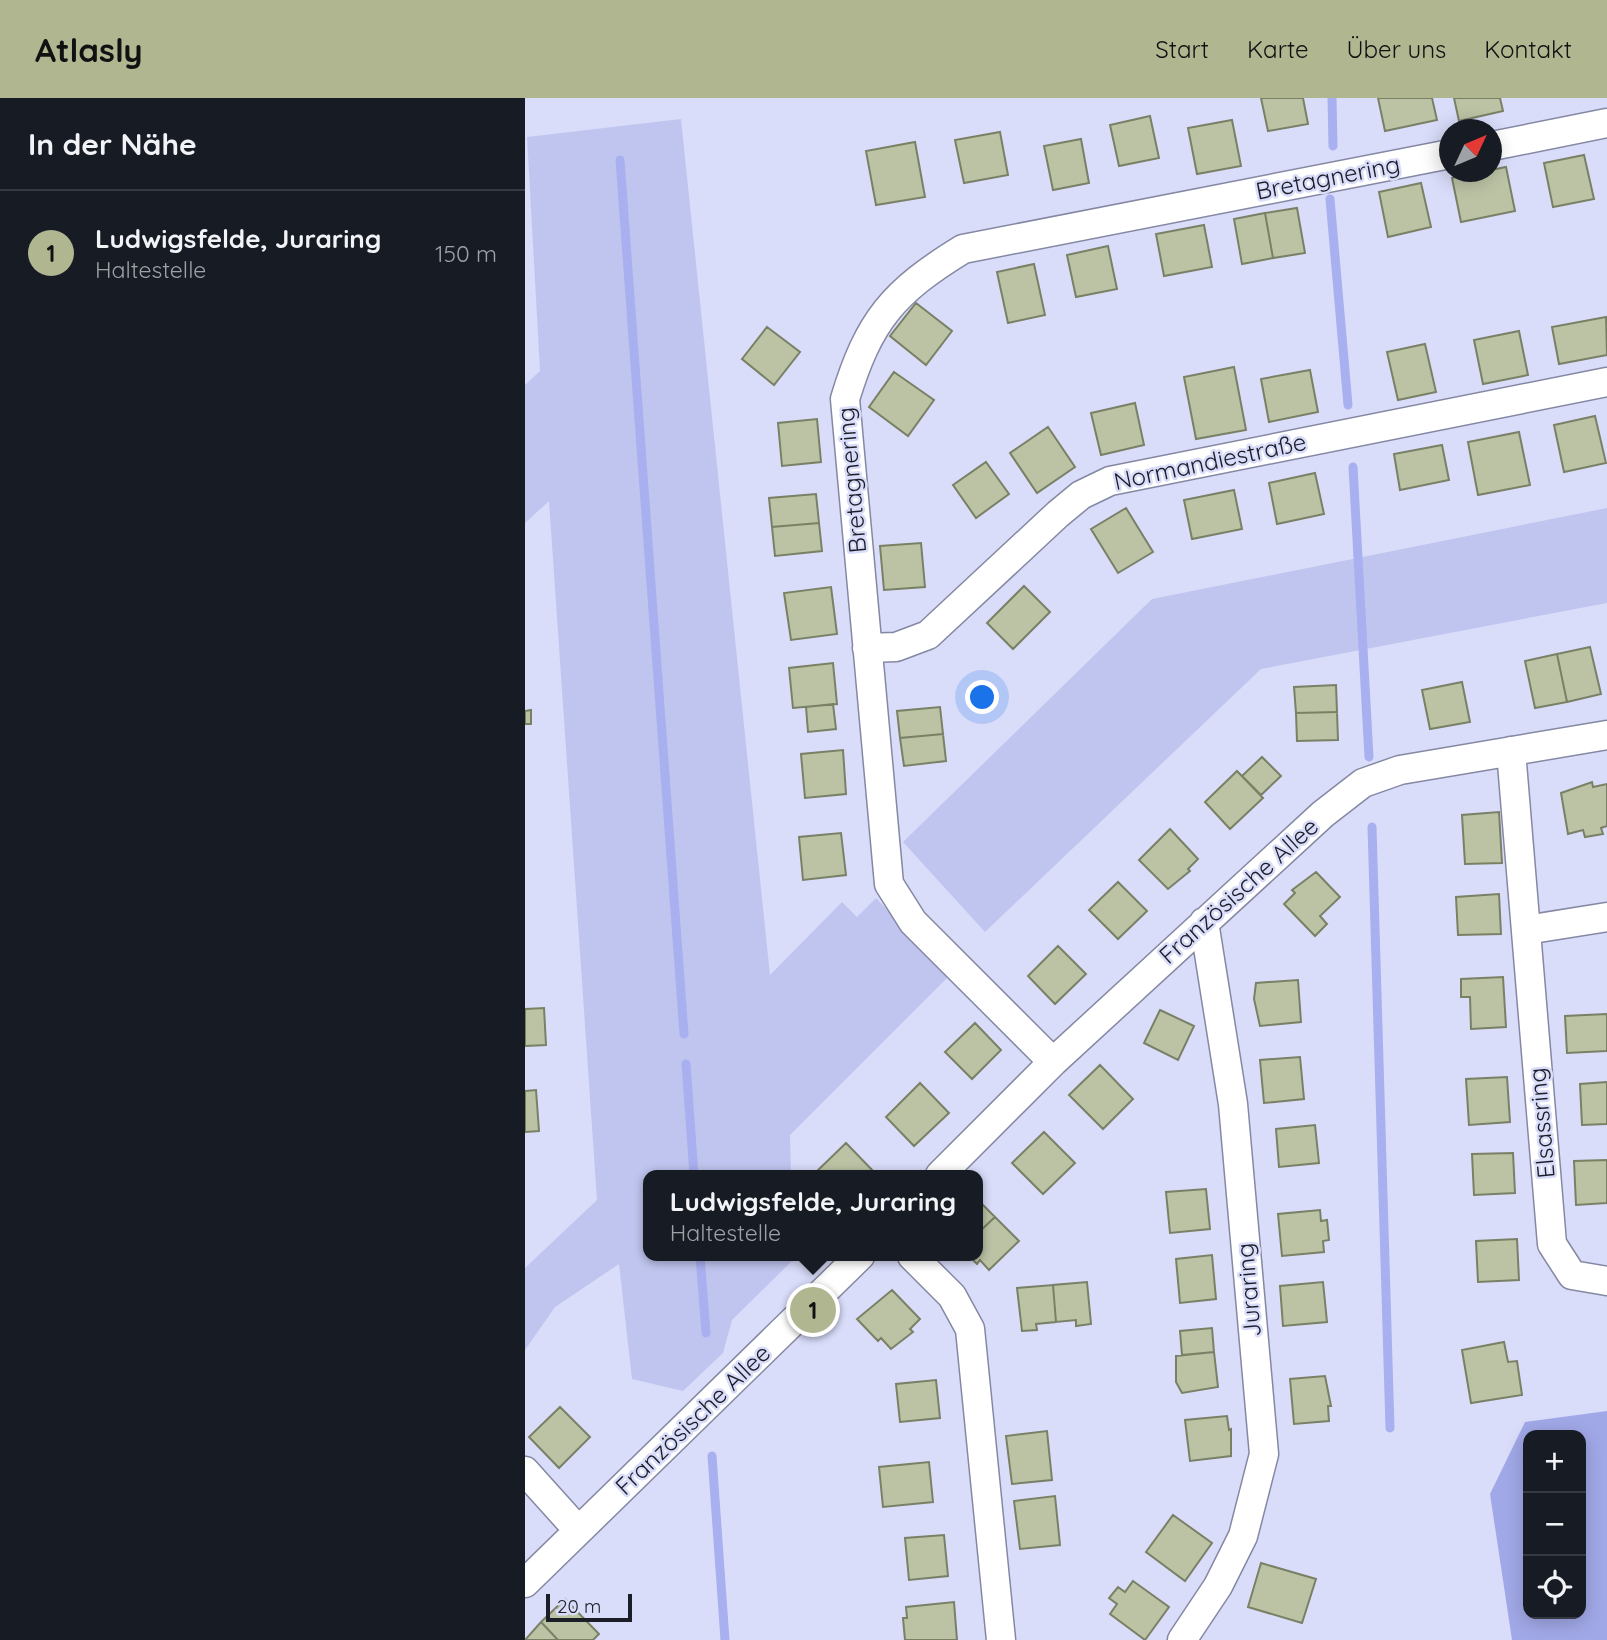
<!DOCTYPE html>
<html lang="de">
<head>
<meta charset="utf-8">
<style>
	body { margin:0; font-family:Quicksand,sans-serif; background:#242831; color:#f1f3f6 }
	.controls { position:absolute; right:21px; bottom:21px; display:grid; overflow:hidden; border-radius:14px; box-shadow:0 4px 18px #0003 }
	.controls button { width:63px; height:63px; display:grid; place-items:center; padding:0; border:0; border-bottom:2px solid #363941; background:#171b24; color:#f1f3f6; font:35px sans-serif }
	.compass { position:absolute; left:914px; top:21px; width:63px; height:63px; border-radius:50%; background:#171b24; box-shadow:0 4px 18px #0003; rotate:46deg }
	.scale { position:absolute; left:21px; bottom:18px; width:86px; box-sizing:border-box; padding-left:7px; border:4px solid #1b1d27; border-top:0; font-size:19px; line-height:24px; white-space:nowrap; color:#1b1d27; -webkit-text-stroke:5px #d9ddfa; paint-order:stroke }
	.you { position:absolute; left:458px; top:600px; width:24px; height:24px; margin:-18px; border:5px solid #fff; border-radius:50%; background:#1a73e8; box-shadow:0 0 0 10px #1a73e833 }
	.badge { display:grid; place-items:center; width:46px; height:46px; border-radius:50%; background:#afb690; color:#111; font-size:23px; font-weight:700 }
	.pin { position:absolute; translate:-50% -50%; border:4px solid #fff; box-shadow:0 2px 7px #0006 }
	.popup { position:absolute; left:118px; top:1072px; width:340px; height:91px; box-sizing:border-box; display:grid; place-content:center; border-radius:14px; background:#171b24; filter:drop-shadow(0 2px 5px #0005); font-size:23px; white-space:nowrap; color:#9ea1a6 }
	.popup b { font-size:26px; color:#f1f3f6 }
	.popup::after { content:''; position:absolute; left:50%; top:100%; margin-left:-14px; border:14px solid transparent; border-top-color:#171b24 }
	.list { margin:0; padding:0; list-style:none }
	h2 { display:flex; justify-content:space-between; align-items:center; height:91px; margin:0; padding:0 28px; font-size:30px }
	h2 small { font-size:23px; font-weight:400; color:#9ea1a6 }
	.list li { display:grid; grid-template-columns:46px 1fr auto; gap:21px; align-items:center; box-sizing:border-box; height:126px; padding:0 28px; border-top:2px solid #363941 }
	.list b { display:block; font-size:26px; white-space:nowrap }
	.list p { margin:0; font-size:23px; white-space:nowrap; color:#9ea1a6 }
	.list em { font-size:23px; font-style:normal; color:#9ea1a6 }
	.icon { flex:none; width:38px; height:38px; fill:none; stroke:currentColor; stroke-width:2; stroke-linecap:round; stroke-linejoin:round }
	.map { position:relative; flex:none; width:1082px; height:1542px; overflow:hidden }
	header { display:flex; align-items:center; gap:42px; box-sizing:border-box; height:98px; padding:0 35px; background:#afb690; color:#111 }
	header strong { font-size:33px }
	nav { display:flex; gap:38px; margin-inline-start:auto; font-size:24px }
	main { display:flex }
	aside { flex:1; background:#171b24 }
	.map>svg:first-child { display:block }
	.green { fill:#c0c5ef }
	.forest { fill:#a1a8e7; fill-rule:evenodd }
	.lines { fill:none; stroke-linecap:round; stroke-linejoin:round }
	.stream { stroke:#a9b0ef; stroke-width:9 }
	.building { fill:#bcc3a5; stroke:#7a8065; stroke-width:2 }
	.street-casing { stroke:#8588a3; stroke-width:31 }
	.street { stroke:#fff; stroke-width:28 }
	.labels { text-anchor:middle; stroke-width:5; stroke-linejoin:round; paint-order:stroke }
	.street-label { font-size:24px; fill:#1b1d27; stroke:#d9ddfa }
</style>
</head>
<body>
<header>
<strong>Atlasly</strong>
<nav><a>Start</a><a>Karte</a><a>Über uns</a><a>Kontakt</a></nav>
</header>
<main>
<aside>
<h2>In der Nähe<small></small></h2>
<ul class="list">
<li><span class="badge">1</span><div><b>Ludwigsfelde, Juraring</b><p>Haltestelle</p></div><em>150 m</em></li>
</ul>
</aside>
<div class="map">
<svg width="1082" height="1542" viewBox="0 0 1082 1542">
	<rect width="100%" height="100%" fill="#d9ddfa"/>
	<path class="green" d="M156,21L245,877L317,804L332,819L351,800L424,878L265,1037L266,1077H124V1158H268V1162L207,1222L198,1255L158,1293L107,1281L94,1166L30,1209L0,1252V1170L72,1102L24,403L0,425V287L15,273L2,39Z
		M1082,410V505L736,571L460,834L378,744L627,501Z"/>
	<path class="forest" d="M1082,1313V1542H987L965,1396L1000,1324ZM1003,1337H1056V1516H1003Z"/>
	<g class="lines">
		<path class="stream" d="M807,0L808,48
			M95,62L159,936
			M805,101L823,307
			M828,369L844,659
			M847,729L865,1330
			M161,966L169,1077
			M175,1158L181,1235
			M187,1358L200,1542"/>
	</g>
	<path class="building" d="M736,0H778L783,26L743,33Z
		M853,0H907L912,22L860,33Z
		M929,0H975L978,13L934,23Z
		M625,18L634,60L594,68L585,27Z
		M707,22L716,68L672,76L663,30Z
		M475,34L483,77L439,85L430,42Z
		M556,41L564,85L528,92L519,48Z
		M390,44L400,99L351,107L341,53Z
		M1059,57L1069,101L1028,109L1019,65Z
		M981,69L990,113L936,124L927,80Z
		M896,85L906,129L863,139L854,94Z
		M772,110L780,155L748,160L740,115Z
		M740,115L748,160L717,166L709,121Z
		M679,127L687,169L639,178L631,136Z
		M583,148L592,191L551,199L542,157Z
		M509,166L520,217L483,225L472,174Z
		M391,205L427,233L401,267L365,238Z
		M1081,219L1082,257L1034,266L1027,229Z
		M242,229L275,254L249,287L217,261Z
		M994,233L1003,277L958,286L949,242Z
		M900,246L911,294L873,302L862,254Z
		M709,269L721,332L671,341L659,279Z
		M785,272L793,314L744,324L736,281Z
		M369,274L409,302L383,338L344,309Z
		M610,305L619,347L576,357L566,315Z
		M1070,318L1081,365L1039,374L1029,327Z
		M292,321L296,364L257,368L253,325Z
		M523,329L550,369L512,395L485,355Z
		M994,334L1005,387L953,397L943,344Z
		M917,347L924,382L875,392L869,356Z
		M461,364L484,396L451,420L428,387Z
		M790,375L799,416L752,426L744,385Z
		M709,392L717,431L667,441L659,402Z
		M291,396L294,425L247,429L244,400Z
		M601,410L628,454L593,475L566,431Z
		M294,425L297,453L250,458L247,429Z
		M396,445L400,489L359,492L355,448Z
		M499,488L525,514L488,551L462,525Z
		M306,489L312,536L266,542L259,495Z
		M1065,549L1076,596L1042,604L1032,556Z
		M1032,556L1042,604L1010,610L1000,563Z
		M308,565L312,606L268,610L264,570Z
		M937,584L945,624L905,631L897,592Z
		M811,587L812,614L771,615L769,589Z
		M308,606L311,631L283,634L281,609Z
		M415,609L418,636L375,640L372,613Z
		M6,612V626H0V613Z
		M812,614L813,642L772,643L771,615Z
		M418,636L421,663L379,668L375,640Z
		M318,652L321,696L280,700L276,656Z
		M737,659L756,678L736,697L717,678Z
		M712,673L738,700L705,731L680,704Z
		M1067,684L1068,689L1082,686V728L1076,730L1078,736L1060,739L1058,732L1043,736L1036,695Z
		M974,714L977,765L940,766L937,717Z
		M645,731L673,761L663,771L665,773L643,791L614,762Z
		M316,735L321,777L278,782L274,739Z
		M791,774L815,799L795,818L802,826L790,838L759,806L770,795L767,792Z
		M593,784L622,813L593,841L564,812Z
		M974,796L976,836L933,837L931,799Z
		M533,848L561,876L530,906L503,878Z
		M978,879L981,929L946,931L945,899H936V881Z
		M773,882L776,924L735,928L729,901L731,885Z
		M19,910L21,947L0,948V911Z
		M635,912L669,928L653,962L619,945Z
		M1082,916V953L1042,955L1040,918Z
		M450,925L476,952L447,981L420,954Z
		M775,959L779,1001L739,1005L735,962Z
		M575,967L608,1001L578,1031L544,997Z
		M982,979L985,1024L944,1027L941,981Z
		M1082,984V1026L1057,1027L1055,986Z
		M395,985L424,1015L389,1048L361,1019Z
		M11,992L14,1033L0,1034V993Z
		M790,1027L794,1065L754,1069L751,1031Z
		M519,1034L550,1065L518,1096L487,1065Z
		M321,1045L352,1077H288Z
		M988,1055L990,1095L949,1097L947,1056Z
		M1082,1062V1105L1051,1107L1049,1063Z
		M681,1091L685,1131L645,1135L641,1094Z
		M452,1101L470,1119L452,1136Z
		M795,1112L796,1123L802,1122L804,1142L798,1143L799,1154L757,1158L753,1116Z
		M470,1119L494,1143L464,1172L455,1162L452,1166L444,1158H452V1136Z
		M992,1141L994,1182L953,1184L951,1143Z
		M687,1157L691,1201L655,1205L651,1161Z
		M562,1184L566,1226L551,1228V1222L531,1224L528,1187Z
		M798,1184L802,1224L758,1228L755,1188Z
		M528,1187L531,1224L511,1226L512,1232L497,1233L492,1190Z
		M367,1192L395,1221L385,1231L388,1234L366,1251L356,1240L353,1243L332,1221Z
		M687,1230L689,1254L657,1257L655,1233Z
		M979,1244L983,1264L992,1263L997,1297L946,1305L937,1252Z
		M689,1254L693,1289L657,1295L651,1284V1258Z
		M800,1278L806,1308H803L804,1323L769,1326L765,1281Z
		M411,1282L415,1320L375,1324L371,1286Z
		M35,1309L65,1339L34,1370L4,1339Z
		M702,1318L704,1332L706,1331V1358L665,1363L660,1322Z
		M522,1333L527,1382L487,1386L481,1338Z
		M404,1364L408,1404L358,1409L354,1369Z
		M530,1398L535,1447L495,1451L489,1403Z
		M648,1417L687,1445L660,1483L621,1454Z
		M419,1437L423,1478L384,1482L380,1440Z
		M736,1465L791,1481L777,1525L723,1509Z
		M608,1483L644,1509L620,1542L585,1516L592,1506L584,1500L593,1489L600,1494Z
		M40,1501L74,1536L68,1542H33L16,1524Z
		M429,1504L432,1542H380L378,1520H382L381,1509Z
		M16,1524L33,1542H0Z"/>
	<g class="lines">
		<defs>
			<path id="street" d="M967,48L1082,25
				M342,550L371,549L403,537L533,416L556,397L585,383L1082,284
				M986,653L1027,1146L1047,1177L1082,1183
				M1001,832L1082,819
				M528,964L388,824L364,786L320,301C344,222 368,194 438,151L925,56
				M415,1077L528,964L798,716L838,685L875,672L1082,637
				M387,1158L427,1198L445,1231L476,1542
				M0,1373L53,1432
				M0,1485L335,1158
				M657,1542L693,1488L718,1438L739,1356L708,1006L679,824"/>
		</defs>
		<use href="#street" class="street-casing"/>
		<use href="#street" class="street"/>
	</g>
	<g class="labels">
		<g class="street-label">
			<text transform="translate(803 80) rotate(-11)" y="8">Bretagnering</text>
			<text transform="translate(685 364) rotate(-12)" y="8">Normandiestraße</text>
			<text transform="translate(327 382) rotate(-95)" y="8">Bretagnering</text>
			<text transform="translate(714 793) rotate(-42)" y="8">Französische Allee</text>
			<text transform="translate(1017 1025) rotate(-95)" y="8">Elsassring</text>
			<text transform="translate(724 1192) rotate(-95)" y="8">Juraring</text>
			<text transform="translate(168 1322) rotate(-44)" y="8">Französische Allee</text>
		</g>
	</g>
</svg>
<div class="controls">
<button>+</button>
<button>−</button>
<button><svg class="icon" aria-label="locate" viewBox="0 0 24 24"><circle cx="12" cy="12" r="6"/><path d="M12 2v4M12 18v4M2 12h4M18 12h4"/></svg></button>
</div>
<svg class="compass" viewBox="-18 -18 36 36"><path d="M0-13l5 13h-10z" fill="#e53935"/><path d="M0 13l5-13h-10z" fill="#9ea1a6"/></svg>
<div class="scale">20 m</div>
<div class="you"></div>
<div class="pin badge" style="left:288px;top:1212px">1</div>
<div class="popup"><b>Ludwigsfelde, Juraring</b>Haltestelle</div>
</div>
</main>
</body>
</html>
